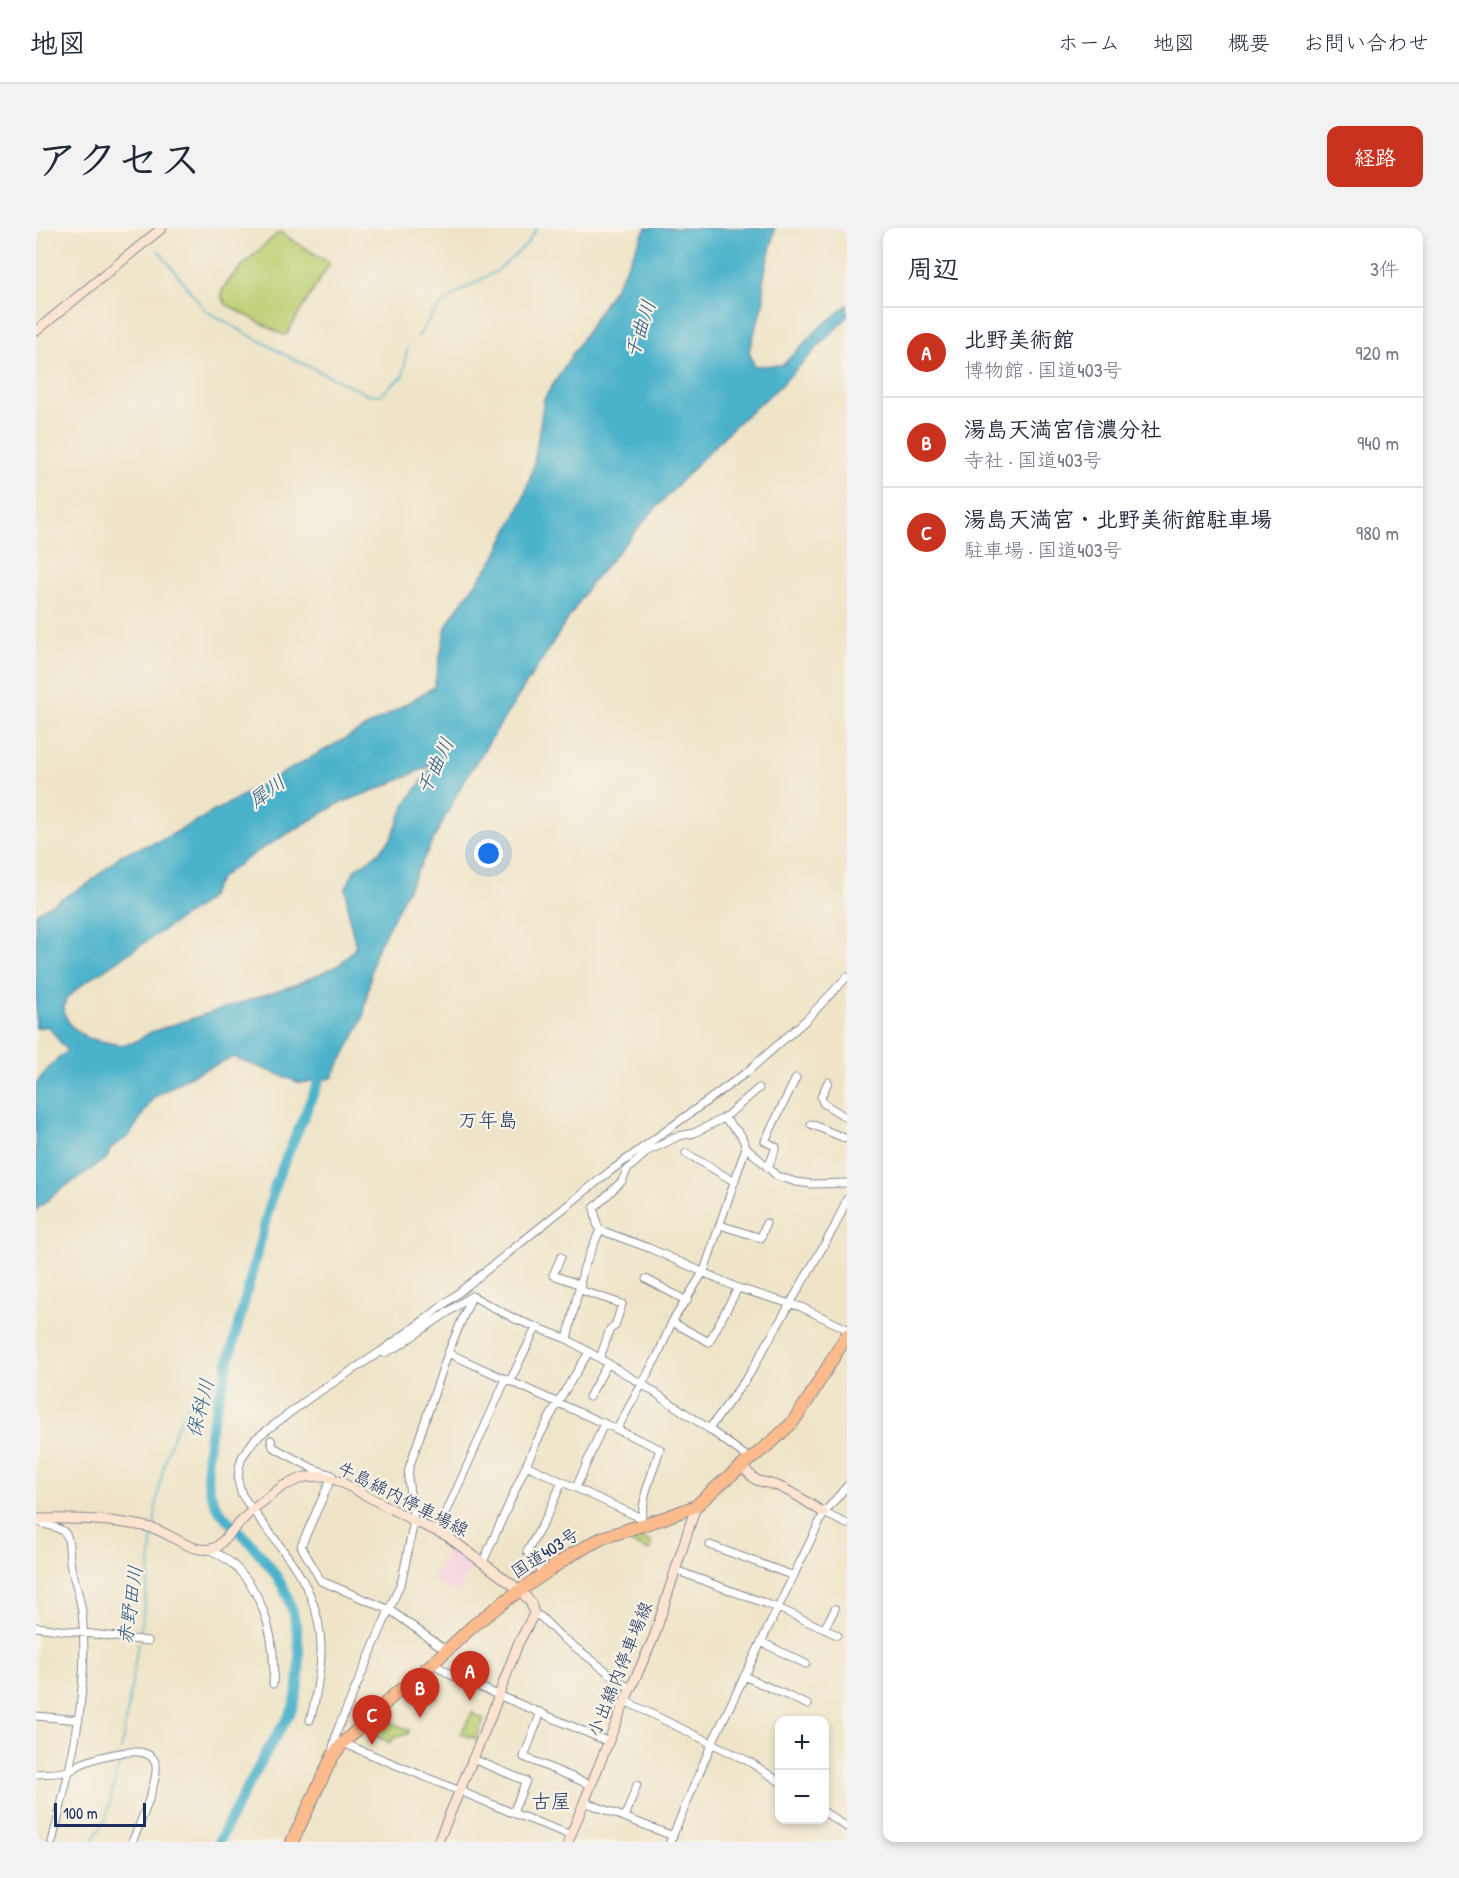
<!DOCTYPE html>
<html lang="ja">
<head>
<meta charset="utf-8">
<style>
	body { margin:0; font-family:"Patrick Hand","Klee One",sans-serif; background:#f2f2f3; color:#1f2937 }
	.controls { position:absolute; right:18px; bottom:18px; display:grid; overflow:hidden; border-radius:12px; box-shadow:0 3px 9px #0003 }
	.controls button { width:54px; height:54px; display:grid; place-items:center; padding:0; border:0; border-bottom:2px solid #e0e1e3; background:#fff; color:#1f2937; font:30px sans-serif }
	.scale { position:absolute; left:18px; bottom:15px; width:92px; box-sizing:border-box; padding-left:6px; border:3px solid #1b2f5e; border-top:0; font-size:16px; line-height:21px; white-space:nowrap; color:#1b2f5e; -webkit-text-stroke:4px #f7f3e8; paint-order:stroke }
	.you { position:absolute; left:453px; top:626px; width:21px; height:21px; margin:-15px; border:4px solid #fff; border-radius:50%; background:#1a73e8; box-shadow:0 0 0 9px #1a73e833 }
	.badge { display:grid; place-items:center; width:39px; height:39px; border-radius:50%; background:#c8321e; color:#fff; font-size:20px; font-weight:700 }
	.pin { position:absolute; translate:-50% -50px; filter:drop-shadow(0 2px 3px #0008) }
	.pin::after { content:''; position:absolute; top:32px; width:21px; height:18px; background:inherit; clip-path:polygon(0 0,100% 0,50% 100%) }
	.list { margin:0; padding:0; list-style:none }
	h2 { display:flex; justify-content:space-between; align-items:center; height:78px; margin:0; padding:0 24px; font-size:26px }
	h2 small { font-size:20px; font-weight:400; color:#747a83 }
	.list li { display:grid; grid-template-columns:39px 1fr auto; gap:18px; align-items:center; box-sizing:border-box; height:90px; padding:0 24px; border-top:2px solid #e0e1e3 }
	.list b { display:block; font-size:22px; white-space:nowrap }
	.list p { margin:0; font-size:20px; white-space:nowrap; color:#747a83 }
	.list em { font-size:20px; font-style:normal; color:#747a83 }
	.map { position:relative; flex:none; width:811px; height:1614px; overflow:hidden; border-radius:12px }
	header { display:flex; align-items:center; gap:36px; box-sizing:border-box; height:84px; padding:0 30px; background:#fff; border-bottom:2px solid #e0e1e3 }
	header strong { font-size:28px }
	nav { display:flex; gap:33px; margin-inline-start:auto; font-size:21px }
	.intro { display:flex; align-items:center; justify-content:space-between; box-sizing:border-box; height:144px; padding:0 36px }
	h1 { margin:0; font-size:42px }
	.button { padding:15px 27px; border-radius:12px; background:#c8321e; color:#fff; font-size:21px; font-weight:700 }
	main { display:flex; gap:36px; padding:0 36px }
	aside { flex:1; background:#fff; border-radius:12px; box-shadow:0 3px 9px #0003 }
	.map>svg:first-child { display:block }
	.built { fill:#f4cfdc }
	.green { fill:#bdcf72; stroke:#6c7f68; stroke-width:1.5 }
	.water { fill:#4cb2cb; stroke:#347094; stroke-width:1.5; fill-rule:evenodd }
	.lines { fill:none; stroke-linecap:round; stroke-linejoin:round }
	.stream { stroke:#4cb2cb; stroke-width:1.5 }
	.river { stroke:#4cb2cb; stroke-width:10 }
	.street-casing { stroke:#858a92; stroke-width:9 }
	.secondary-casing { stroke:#858a92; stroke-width:11 }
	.highway-casing { stroke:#858a92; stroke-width:14 }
	.street { stroke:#fff; stroke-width:7 }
	.secondary { stroke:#fde4d1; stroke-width:9 }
	.highway { stroke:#fbbb8d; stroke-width:12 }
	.labels { text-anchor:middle; stroke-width:4.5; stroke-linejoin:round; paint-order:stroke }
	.street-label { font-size:18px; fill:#1b2f5e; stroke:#f7f3e8 }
	.water-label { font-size:20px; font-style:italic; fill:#2a567f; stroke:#f7f3e8 }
	.neighbourhood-label { font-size:20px; fill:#1b2f5e; stroke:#f7f3e8 }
</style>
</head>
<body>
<header>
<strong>地図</strong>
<nav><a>ホーム</a><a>地図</a><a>概要</a><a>お問い合わせ</a></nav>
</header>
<div class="intro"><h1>アクセス</h1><a class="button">経路</a></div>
<main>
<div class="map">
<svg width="811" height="1614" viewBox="0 0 811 1614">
	<rect width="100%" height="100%" fill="#f7f3e8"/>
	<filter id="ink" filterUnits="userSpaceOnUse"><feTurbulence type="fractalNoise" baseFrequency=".0167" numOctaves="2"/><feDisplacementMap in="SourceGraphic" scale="12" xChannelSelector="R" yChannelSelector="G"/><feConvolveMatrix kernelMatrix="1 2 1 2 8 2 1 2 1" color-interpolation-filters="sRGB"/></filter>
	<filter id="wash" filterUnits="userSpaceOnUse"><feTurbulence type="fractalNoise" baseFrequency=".008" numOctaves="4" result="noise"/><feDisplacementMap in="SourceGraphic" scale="24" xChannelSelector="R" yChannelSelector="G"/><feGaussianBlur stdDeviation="1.35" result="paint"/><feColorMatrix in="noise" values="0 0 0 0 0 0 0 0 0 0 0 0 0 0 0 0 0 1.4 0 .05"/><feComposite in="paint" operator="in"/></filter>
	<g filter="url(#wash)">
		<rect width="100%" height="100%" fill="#efe4c7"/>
		<path class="built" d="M411,1321L438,1335L422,1366L395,1352Z"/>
		<path class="green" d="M243,4L294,35L250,107L245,106L191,77C188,73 184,69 186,64C191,49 230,16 243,4Z
			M595,1306L617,1315L614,1323L583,1310Z
			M436,1485L448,1491L440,1511L425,1505Z
			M342,1488L373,1502L372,1506L357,1510L354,1515L340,1508L341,1489Z"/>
		<path class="water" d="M610,0H739L727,53L728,72L713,123L718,138L747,137L781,102L811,77V89L743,159L699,197L657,240L609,292L555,355L426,556L338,727L327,791L296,850L264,855L197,829L152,849L117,870L93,908L75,920L71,930L20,965L0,982V855L17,835L31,823L12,798L0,800V685L52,656L85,627L128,611L350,488L398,459L410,399L418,385L458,331L487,272L498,236L508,171L584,51ZM398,536L369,577L355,611L339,628L319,641L310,660L313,689L320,719L303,737L259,757L115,804L97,815L84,817L51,810L34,797L27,783L30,771L48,755L171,673L185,649L222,623L302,576L349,558Z"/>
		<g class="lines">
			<path class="stream" d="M122,22L170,83L255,130L331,166L344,167L356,156L367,149L371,121
				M382,109L399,83L421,65L462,42L490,17L501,0
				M118,1298C121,1264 132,1197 158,1173C165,1166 175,1165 184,1165
				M103,1410L113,1347L117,1305
				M85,1523L102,1415
				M55,1614L70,1591L85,1528"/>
			<path class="river" d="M183,1614C199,1579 219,1546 237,1513C244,1501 256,1487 259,1473C267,1441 264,1401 252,1370C244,1349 227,1330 213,1313C198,1297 180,1285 174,1263C169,1242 172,1220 175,1200L240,954L288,841"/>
		</g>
	</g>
	<g filter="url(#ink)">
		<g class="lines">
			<defs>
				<path id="street" d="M792,854L785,869L787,875L811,890
					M688,890L723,860
					M775,896L811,911
					M650,925L699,954
					M732,940L740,919L729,913L760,850
					M684,997L725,1010L730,995
					M564,1002L613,1020L702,1060L765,1079L811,1101
					M525,1029L517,1047L545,1057
					M610,1051L651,1073
					M544,1062L586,1076L579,1098L574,1101L564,1130
					M436,1068L479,1091L531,1111L553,1124L606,1156L673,1201L714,1231
					M636,1094L673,1114L702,1060
					M531,1111L548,1039L564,1002L561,996L558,980L586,953L591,942L612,923L643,908L658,905L688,890L705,907L710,919L741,948L760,954L776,956L811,955
					M348,1125L361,1119L434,1069
					M412,1125L624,1221L610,1263L604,1297
					M474,1153L500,1100
					M553,1169L572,1135
					M581,1201L622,1127L636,1094L668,1043L710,919
					M673,1201L713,1147L799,998L811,971
					M235,1212L237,1219L276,1240L296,1247
					M490,1237L605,1290
					M295,1251L265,1318L285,1353L354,1382L411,1423
					M540,1260L568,1195
					M788,1285L811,1296
					M1,1291L3,1294C11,1298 27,1299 31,1308C34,1315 33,1331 35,1339C39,1354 44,1369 46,1384C54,1462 35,1539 16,1614
					M402,1303L470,1151
					M674,1317L758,1348
					M174,1322C224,1344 241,1406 237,1456
					M447,1334L501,1213L522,1174L553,1124
					M639,1342L742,1380L801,1407
					M508,1347L491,1324L511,1288L526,1254
					M498,1386L505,1389L523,1407L594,1461
					M0,1399L112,1413
					M788,1401L799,1381
					M725,1414L770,1436
					M397,1435L415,1447L573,1514
					M708,1448L772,1477
					M589,1473L714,1534L744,1554
					M505,1484L488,1529L555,1557
					M0,1488L43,1492
					M274,1492C279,1477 281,1462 283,1447C296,1366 248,1328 206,1267L202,1253L203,1240L206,1229L219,1211L275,1169L344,1124L391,1090L573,944L711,844L770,792L811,749
					M307,1515L477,1585L490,1553L437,1531
					M296,1524L301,1503L366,1352L378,1293L372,1251L373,1240L412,1125L436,1068
					M0,1546C10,1545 22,1546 33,1543C37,1542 41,1538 45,1536C59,1530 116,1511 120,1538C122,1553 103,1599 96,1614
					M549,1574L637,1608
					M788,1584L811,1599
					M477,1585L535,1607
					M589,1589L601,1557
					M634,1614L676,1515L788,1285L811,1258"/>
				<path id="secondary" d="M0,103L126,0
					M705,1238L720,1252L742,1258L760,1267L788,1285
					M0,1291C38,1290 79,1291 116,1300C137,1306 158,1329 181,1319L216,1282L247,1258L269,1249L288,1248L303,1253L378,1293L411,1308L485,1363L495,1375L498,1386L482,1416L455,1488L402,1614
					M532,1614L589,1473L618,1409L660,1278"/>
				<path id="highway" d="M256,1614L296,1529L307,1515L357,1468L397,1435L438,1397L473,1370L535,1327L566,1310L628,1290L660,1278L683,1257L738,1212L756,1195L770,1175L811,1107"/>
			</defs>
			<use href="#street" class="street-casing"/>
			<use href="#secondary" class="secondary-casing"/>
			<use href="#highway" class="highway-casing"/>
			<use href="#street" class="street"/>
			<use href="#secondary" class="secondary"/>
			<use href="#highway" class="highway"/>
		</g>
	</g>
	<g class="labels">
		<g class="street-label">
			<text transform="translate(367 1271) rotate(27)" y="6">牛島綿内停車場線</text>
			<text transform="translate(509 1325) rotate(-33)" y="6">国道403号</text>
			<text transform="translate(584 1441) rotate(-68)" y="6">小出綿内停車場線</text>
		</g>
		<g class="water-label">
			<text transform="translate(604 101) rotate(-72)" y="7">千曲川</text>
			<text transform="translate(399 538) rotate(-64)" y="7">千曲川</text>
			<text transform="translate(231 563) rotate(-36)" y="7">犀川</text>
			<text transform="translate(164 1180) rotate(-76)" y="7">保科川</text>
			<text transform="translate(94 1377) rotate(-82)" y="7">赤野田川</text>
		</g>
		<g class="neighbourhood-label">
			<text x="452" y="899">万年島</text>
			<text x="515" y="1580">古屋</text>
		</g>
	</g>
</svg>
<div class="controls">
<button>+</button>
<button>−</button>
</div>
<div class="scale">100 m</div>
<div class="you"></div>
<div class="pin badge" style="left:434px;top:1473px">A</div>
<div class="pin badge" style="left:384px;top:1490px">B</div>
<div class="pin badge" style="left:336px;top:1517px">C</div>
</div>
<aside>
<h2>周辺<small>3件</small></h2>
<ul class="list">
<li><span class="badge">A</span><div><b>北野美術館</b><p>博物館 · 国道403号</p></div><em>920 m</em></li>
<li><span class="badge">B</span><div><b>湯島天満宮信濃分社</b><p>寺社 · 国道403号</p></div><em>940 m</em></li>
<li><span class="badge">C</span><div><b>湯島天満宮・北野美術館駐車場</b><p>駐車場 · 国道403号</p></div><em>980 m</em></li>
</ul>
</aside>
</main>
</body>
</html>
